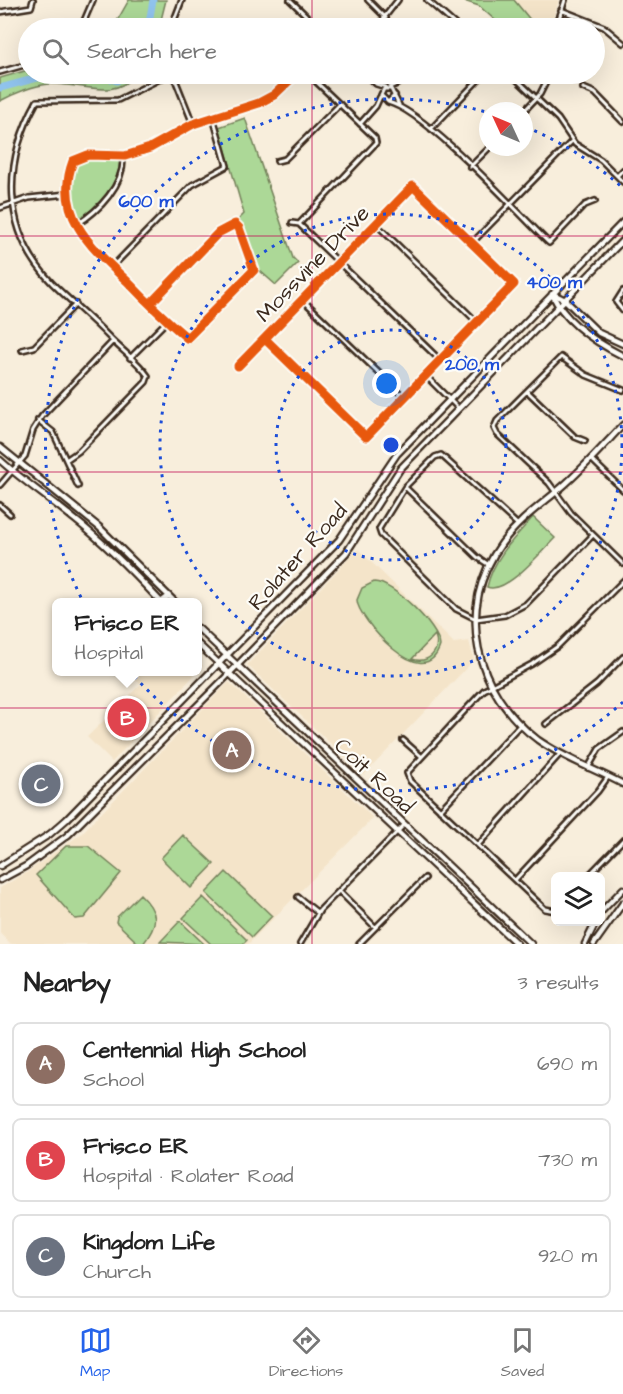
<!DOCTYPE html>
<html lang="en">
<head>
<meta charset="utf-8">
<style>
	body { margin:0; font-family:"Architects Daughter",sans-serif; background:#f2f2f2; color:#222 }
	.controls { position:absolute; right:18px; bottom:18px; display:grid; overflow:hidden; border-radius:9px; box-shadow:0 6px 24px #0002 }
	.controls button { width:54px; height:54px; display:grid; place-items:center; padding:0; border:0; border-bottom:2px solid #e0e0e0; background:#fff; color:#222; font:30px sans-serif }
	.compass { position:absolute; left:479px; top:102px; width:54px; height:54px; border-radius:50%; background:#fff; box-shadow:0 6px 24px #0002; rotate:314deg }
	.you { position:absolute; left:387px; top:384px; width:21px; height:21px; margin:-15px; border:4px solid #fff; border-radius:50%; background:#1a73e8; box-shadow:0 0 0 9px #1a73e833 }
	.badge { display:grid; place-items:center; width:39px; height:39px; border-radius:50%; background:#2563eb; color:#fff; font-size:20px; font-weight:700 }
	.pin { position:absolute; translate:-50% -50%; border:3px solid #fff; box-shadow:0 2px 6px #0006 }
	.popup { position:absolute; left:52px; top:598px; width:150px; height:78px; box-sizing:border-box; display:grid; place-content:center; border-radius:9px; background:#fff; filter:drop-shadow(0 2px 4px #0005); font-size:20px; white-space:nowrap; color:#767676 }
	.popup b { font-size:22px; color:#222 }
	.popup::after { content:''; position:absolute; left:50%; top:100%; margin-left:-12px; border:12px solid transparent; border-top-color:#fff }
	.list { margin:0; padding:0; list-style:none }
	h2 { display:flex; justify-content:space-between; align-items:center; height:78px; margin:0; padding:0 24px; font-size:26px }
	h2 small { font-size:20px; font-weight:400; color:#767676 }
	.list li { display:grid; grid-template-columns:39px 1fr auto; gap:18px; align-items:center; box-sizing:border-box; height:84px; margin:0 12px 12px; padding:0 12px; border:2px solid #e0e0e0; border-radius:9px }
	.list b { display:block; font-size:22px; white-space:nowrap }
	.list p { margin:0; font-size:20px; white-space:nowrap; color:#767676 }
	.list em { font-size:20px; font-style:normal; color:#767676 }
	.icon { flex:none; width:33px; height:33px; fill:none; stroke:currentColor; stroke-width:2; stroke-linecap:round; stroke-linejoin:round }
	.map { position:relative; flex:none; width:623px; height:944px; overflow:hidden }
	.search { position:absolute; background:#fff; box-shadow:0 6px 24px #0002; left:18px; right:18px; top:18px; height:66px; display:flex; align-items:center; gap:15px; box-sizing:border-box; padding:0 21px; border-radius:33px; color:#767676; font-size:22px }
	.sheet { height:366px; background:#fff }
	nav { display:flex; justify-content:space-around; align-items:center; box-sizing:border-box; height:84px; border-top:2px solid #e0e0e0; background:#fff; font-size:16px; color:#767676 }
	nav a { display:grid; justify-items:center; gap:3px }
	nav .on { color:#2563eb }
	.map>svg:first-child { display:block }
	.built { fill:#f4e4c9 }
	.green { fill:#acd897; stroke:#74815a; stroke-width:1.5; fill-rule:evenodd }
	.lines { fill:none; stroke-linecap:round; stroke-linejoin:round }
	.river { stroke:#90c3ed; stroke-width:7 }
	.street-casing { stroke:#3b2a1e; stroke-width:8 }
	.secondary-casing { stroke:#3b2a1e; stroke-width:9 }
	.street { stroke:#fdfcf7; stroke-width:3 }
	.secondary { stroke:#fdfcf7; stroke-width:4.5 }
	.cycleway-casing { stroke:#fdfcf7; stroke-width:13 }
	.cycleway { stroke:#e8590c; stroke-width:9 }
	.grid { fill:none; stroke:#c2185b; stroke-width:1.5; stroke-opacity:0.55 }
	.ring { fill:none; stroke:#1d4ed8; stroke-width:3; stroke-dasharray:3 6 }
	.labels { text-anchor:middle; stroke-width:4.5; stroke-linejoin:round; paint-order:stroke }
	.street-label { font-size:22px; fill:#3b2a1e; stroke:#fdfcf7 }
	.centre { fill:#1d4ed8; stroke:#fdfcf7; stroke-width:3 }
	.ring-label { font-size:18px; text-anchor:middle; font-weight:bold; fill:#1d4ed8; stroke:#fdfcf7; stroke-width:4.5; stroke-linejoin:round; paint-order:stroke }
</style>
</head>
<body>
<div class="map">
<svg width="623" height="944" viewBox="0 0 623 944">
	<rect width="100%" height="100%" fill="#f8eedc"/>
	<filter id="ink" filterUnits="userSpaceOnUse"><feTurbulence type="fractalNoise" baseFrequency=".0167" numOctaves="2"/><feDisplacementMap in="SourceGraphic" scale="12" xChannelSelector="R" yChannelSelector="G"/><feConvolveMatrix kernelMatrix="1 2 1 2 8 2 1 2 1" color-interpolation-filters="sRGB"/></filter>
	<g filter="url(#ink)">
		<path class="built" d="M514,0H559L550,28H537Z
			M358,549L454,643L469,641L474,660L364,775L247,665Z
			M198,660L203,666L112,762L87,737L141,684L129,672H198Z
			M229,682L373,818L248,944H11L0,933V888L26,873L81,834Z"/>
		<path class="green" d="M129,0H166L159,28H113Z
			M461,0H514L537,28H504L479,6Z
			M28,70V74H136C113,102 81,82 49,84C34,85 13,94 0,101V78Z
			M245,118L293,258L298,263L276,285L259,270L239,219L244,214L219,127Z
			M78,159L120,161C119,184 97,208 78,219C66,208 65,170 78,159Z
			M533,517L555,538C542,551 506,595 487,587C493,559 514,538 533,517Z
			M374,582C393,582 439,627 440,646C424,696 357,618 357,600L362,588ZM435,635C441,652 428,664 412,659Z
			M183,835L214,864L191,888L161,858Z
			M66,846H88L121,873L84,918L75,919L36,875Z
			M226,872L272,916L252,937L206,893Z
			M140,894C159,912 159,924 143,944H139L116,922L117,917Z
			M203,897L247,940L243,944H211L183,918Z
			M180,921L204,944L160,942Z"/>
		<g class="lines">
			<path class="river" d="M148,28L153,0
				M95,74L117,81L126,74
				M0,88L52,74"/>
			<defs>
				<path id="street" d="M290,0L319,28
					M368,0L386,18
					M427,0L459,28
					M561,10L604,27L623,43
					M0,12L31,7L33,0
					M81,28L93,0
					M171,28L182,0
					M376,28L398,0
					M449,28L454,24
					M556,28L565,0
					M0,72L28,64
					M173,74L193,124
					M366,74L376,84L386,87
					M511,74L558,119L575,144L601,160L623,182
					M390,87L399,83L408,74
					M583,88L595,93L623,122
					M395,95L388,102L381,95L384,89H391L399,105
					M388,102C428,113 515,210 549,243L585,205L595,201
					M524,111L540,94L550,74
					M360,124L376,106L380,97
					M431,129L484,74
					M277,161L285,159L340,104
					M470,167L490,147
					M617,176L623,170
					M0,208L29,198L67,194
					M292,223L299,224
					M299,224L376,143L375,138L308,74
					M299,224L440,360
					M376,224L477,322
					M76,225C99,211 125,184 123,156
					M472,243L572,141
					M112,267L192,185L227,166L213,117
					M623,291L616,302L623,311
					M303,300L404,397
					M150,304L218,233L235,224L239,228L254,270L187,338C166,320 146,301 127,281C92,248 53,214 73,161L88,155L125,156L150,148L193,124L259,103L274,95L296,74
					M22,350L34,347L76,304
					M130,358L167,321
					M238,366L413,186L514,284L366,437L265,339
					M425,375L458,408
					M623,390L586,375L561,357L497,421L494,428L497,434L549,483L571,513L623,564
					M527,391L575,437L585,441
					M38,420L53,432L78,486
					M591,459L623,490
					M66,460L79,451L146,382L148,376C138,361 121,350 109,337C91,318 71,302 52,283C1,230 3,162 37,101L118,100L170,74
					M0,485L25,456L33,430L42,416L113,341
					M405,487L477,557L489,565
					M0,505L10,514
					M518,525L441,455L435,457L405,487L379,529L381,535L456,609L476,619L505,615L526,604L593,535
					M546,724L597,684L623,657
					M403,740L421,756
					M588,768L599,749L623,732
					M440,810L521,724
					M478,845L560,754
					M588,876L623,840
					M515,880L598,791L608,777
					M339,891L375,927
					M298,897L318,913
					M556,911L545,909L410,781L407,773L484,690L532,664L558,646L623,581
					M300,944L320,910L404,825
					M359,944L425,878"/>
				<path id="secondary" d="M552,294C565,322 597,343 623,356
					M553,294L565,300L599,333L623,344
					M623,425C603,446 584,468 562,487C541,505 519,520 502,543C454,608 475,693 538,740C565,759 595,769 623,784
					M0,447L99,527L175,602
					M0,460C23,481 49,498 73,518C105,543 134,573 161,602L169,596
					M198,628L531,944
					M198,644L517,944
					M0,866L50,834L67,819L339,540L397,454L623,222
					M0,880L26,866L68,835L224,679L346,553L400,469L623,240
					M600,913L623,889
					M585,944L596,922
					M594,944L623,903"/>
			</defs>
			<use href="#street" class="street-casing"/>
			<use href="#secondary" class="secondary-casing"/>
			<use href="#street" class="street"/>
			<use href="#secondary" class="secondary"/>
			<defs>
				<path id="cycleway" d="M150,304L218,233L235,224L239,228L254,270L187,338C166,320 146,301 127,281C92,248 53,214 73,161L88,155L125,156L150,148L193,124L259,103L274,95L296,74
					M238,366L413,186L514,284L366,437L265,339"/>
			</defs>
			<use href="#cycleway" class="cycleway-casing"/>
			<use href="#cycleway" class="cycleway"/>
		</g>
	</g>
	<path class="grid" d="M312,0V28M312,74V944M0,236H623M0,472H623M0,708H623"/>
	<g class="ring">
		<circle cx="391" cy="445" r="115"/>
		<circle cx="391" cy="445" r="231"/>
		<path d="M623 702A346 346 0 1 1 486 112M526 127A346 346 0 0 1 623 188"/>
	</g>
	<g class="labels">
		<g class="street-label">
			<text transform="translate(312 263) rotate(-46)" y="8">Mossvine Drive</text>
			<text transform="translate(297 556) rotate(-48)" y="8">Rolater Road</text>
			<text transform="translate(375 775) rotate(43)" y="8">Coit Road</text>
		</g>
	</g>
	<circle cx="391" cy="445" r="9" class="centre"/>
	<g class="ring-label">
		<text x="146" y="207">600 m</text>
		<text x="554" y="288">400 m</text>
		<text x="472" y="370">200 m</text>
	</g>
</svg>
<div class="controls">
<button><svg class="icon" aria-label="layers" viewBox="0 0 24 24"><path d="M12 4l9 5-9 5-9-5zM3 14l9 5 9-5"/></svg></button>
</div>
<svg class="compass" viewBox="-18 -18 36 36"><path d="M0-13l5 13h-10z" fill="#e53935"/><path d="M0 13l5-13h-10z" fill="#767676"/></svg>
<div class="you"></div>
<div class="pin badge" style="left:232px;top:750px;background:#8d6e63">A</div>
<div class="pin badge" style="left:127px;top:718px;background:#e0444e">B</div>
<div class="popup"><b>Frisco ER</b>Hospital</div>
<div class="pin badge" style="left:41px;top:784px;background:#6b7280">C</div>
<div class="search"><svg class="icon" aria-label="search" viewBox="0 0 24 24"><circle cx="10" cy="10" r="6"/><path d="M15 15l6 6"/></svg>Search here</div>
</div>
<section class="sheet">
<h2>Nearby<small>3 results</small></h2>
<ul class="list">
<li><span class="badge" style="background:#8d6e63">A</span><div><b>Centennial High School</b><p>School</p></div><em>690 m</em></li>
<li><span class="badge" style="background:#e0444e">B</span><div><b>Frisco ER</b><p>Hospital · Rolater Road</p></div><em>730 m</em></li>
<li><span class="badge" style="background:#6b7280">C</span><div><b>Kingdom Life</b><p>Church</p></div><em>920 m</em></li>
</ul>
</section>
<nav>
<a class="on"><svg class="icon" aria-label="map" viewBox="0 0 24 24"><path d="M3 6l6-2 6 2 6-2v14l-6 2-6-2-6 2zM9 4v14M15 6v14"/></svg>Map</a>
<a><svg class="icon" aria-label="directions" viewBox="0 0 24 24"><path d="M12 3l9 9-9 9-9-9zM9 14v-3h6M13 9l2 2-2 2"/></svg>Directions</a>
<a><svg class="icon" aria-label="saved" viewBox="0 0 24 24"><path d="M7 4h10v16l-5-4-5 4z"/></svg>Saved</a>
</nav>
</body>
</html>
